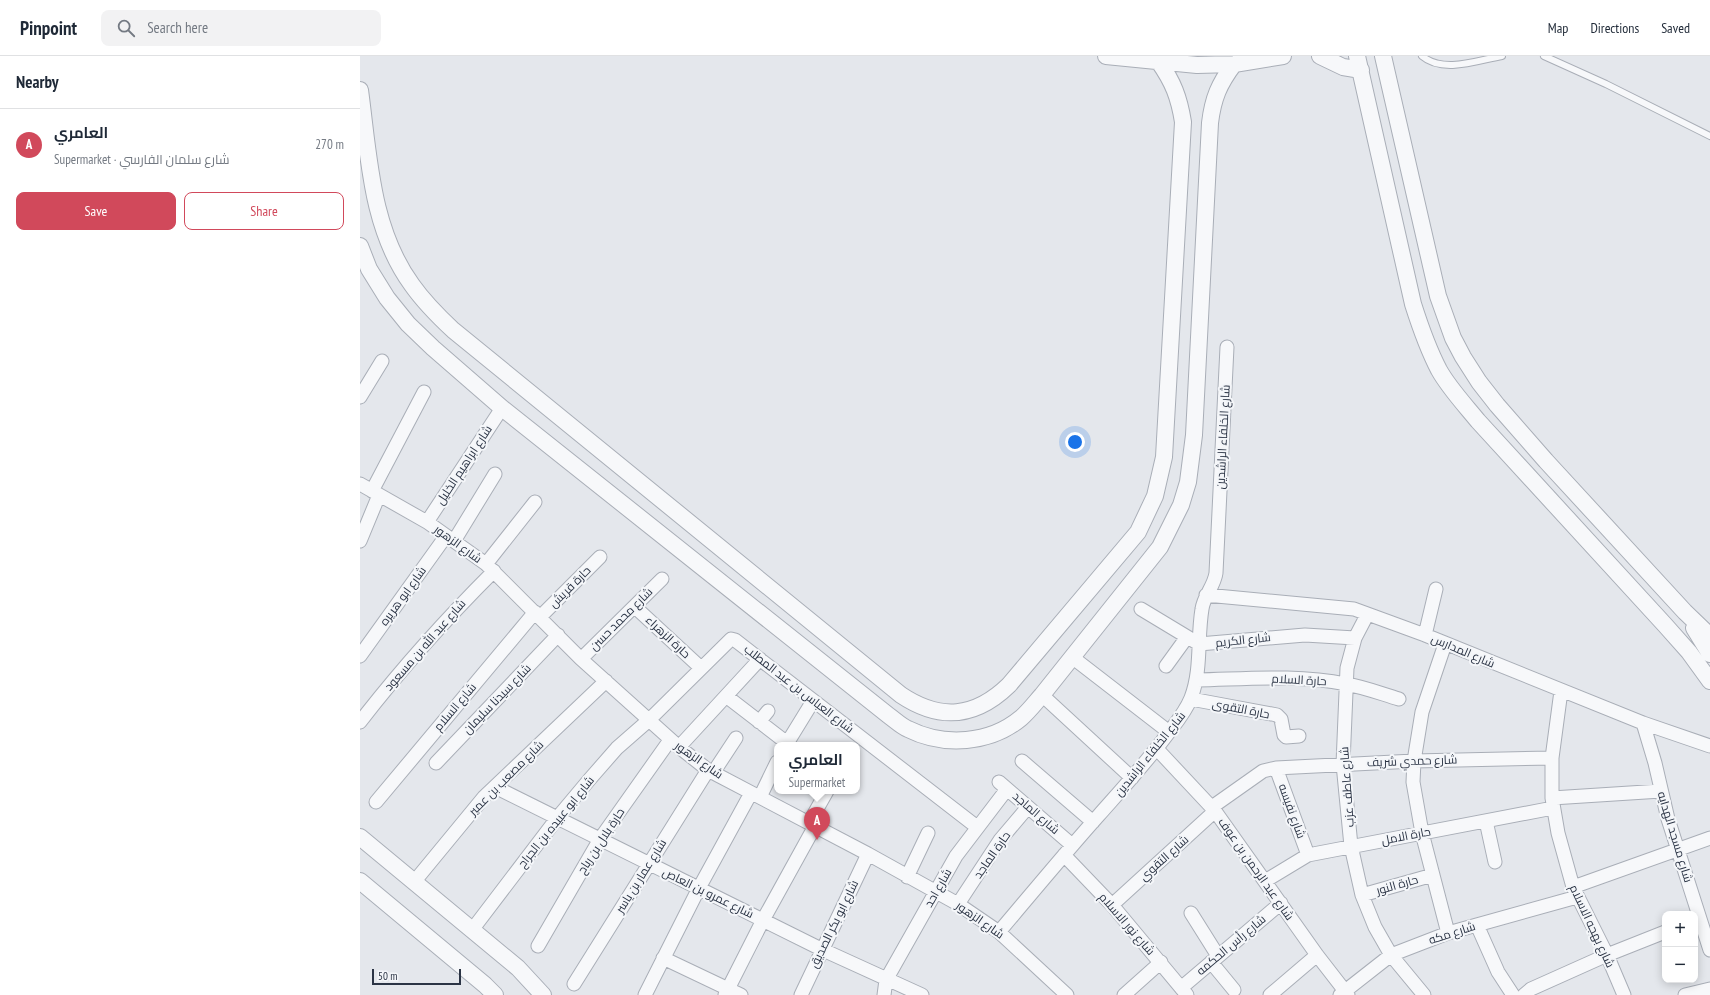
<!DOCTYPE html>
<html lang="en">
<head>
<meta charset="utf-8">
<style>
	body { margin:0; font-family:"PT Sans Narrow",Cairo,sans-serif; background:#f2f2f3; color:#1f2937 }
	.controls { position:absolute; right:12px; bottom:12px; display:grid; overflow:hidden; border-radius:8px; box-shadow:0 2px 10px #0003 }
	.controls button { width:36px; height:36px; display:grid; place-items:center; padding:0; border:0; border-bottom:1px solid #e0e1e3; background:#fff; color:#1f2937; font:20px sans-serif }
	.scale { position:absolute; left:12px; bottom:10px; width:89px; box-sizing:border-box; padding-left:4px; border:2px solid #2b3445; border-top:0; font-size:11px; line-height:14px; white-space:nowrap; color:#2b3445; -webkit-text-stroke:3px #f4f6f9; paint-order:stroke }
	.you { position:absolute; left:715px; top:386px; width:14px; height:14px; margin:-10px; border:3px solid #fff; border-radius:50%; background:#1a73e8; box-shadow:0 0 0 6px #1a73e833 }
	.badge { display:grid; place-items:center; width:26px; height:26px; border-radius:50%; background:#d1495b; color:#fff; font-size:13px; font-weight:700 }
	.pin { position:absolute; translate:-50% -33px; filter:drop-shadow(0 1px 2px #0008) }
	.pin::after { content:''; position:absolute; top:21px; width:14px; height:12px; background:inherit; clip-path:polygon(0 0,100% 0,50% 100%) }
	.popup { position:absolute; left:414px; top:686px; width:86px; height:52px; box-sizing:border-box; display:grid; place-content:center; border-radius:8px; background:#fff; filter:drop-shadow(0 1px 3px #0005); font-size:13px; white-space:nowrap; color:#747a83 }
	.popup b { font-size:15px; color:#1f2937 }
	.popup::after { content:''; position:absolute; left:50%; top:100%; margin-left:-8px; border:8px solid transparent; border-top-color:#fff }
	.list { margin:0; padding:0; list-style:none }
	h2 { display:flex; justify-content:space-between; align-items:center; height:52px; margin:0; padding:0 16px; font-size:17px }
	h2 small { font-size:13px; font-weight:400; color:#747a83 }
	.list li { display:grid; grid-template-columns:26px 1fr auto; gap:12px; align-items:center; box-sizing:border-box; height:72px; padding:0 16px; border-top:1px solid #e0e1e3 }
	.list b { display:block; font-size:15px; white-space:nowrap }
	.list p { margin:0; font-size:13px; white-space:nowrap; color:#747a83 }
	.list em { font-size:13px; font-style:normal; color:#747a83 }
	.actions { display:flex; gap:8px; padding:12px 16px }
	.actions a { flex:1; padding:9px 0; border:1px solid #d1495b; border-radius:8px; text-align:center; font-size:14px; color:#d1495b }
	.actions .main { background:#d1495b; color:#fff }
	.icon { flex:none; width:22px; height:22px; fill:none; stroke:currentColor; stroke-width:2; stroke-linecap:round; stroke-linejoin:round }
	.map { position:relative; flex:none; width:1350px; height:939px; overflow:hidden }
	header { display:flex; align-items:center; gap:24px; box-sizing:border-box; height:56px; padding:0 20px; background:#fff; border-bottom:1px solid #e0e1e3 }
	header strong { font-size:19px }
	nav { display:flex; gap:22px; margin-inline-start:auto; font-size:14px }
	.search { width:280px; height:36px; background:#f2f2f3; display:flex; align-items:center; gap:10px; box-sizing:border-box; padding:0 14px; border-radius:8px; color:#747a83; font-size:15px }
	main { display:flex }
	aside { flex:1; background:#fff }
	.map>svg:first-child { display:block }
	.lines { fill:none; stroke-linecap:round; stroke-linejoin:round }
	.service-casing { stroke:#a9aeb7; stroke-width:8 }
	.minor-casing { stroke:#a9aeb7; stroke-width:15 }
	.tertiary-casing { stroke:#a9aeb7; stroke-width:18 }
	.service { stroke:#f7f8fa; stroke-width:6 }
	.minor { stroke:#f7f8fa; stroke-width:13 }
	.tertiary { stroke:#f7f8fa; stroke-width:16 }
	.labels { text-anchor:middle; stroke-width:4; stroke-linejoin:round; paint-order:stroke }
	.street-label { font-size:12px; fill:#2b3445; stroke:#f4f6f9 }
</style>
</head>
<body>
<header>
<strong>Pinpoint</strong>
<div class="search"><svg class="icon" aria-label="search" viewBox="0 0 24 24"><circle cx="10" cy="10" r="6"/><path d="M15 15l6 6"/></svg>Search here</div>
<nav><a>Map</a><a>Directions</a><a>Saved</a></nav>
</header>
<main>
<aside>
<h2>Nearby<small></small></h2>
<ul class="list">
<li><span class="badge">A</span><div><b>العامري</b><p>Supermarket · شارع سلمان الفارسي</p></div><em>270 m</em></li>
</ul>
<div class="actions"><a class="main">Save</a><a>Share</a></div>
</aside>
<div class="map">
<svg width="1350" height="939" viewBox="0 0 1350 939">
	<rect width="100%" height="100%" fill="#e4e7ec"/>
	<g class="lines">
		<defs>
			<path id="service" d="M1062,0C1083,18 1119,4 1142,0
				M1184,0L1246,28L1350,80"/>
			<path id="minor" d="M0,341L22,305
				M0,428L67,466L126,508L221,603L319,691L348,714L508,798L598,848L639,876L707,939
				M12,435L64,336
				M67,466L142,352
				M0,485L19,439
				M94,485L135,418
				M126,508L175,446
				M846,539L994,553L1065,579L1283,667L1350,690
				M275,551L341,612
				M781,553L839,588L945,579L995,582
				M1007,559L995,582L987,612L983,708L991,790L1002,839L1015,871L1031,899L1064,939
				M180,561L240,501
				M1065,579L1076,533
				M1085,588L1062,656L1054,705L1053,726L1062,777L1088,877
				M0,600L86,480
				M712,601L809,676
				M221,603L302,523
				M806,610L827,581
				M837,624C886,623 937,618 986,628C1004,631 1022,638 1039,643
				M1201,635L1192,702V742L1198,777L1213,831L1247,899L1264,939
				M682,639L772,722
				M366,640L427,687
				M831,643L917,659L921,663L924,679L926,681L939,680
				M0,666C41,613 86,563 134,515
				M399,666L408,655
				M1283,667L1295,707L1308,763L1350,894
				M426,689L453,645
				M319,691L400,603
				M797,693L855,755L957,899L988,939
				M662,705L733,766
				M76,707L198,579
				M916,712L948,799
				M353,717L376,682
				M639,726L712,789
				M135,731L461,893L562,939
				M400,741L417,706
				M1192,742L1301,735
				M16,746L175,556
				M852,751L903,715L916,712L1054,705L1192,702
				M1126,765L1135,806
				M449,767L467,735
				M704,799L752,849L827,939
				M547,821L568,777
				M905,825L948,799L1193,752
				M54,826L124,741L246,625
				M1213,831L1350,782
				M1002,839L1073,819
				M598,848L640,784L668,751
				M752,849L855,755
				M831,857L858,900
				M1117,869L1138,916L1153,939
				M112,874L198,761L229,724L257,692L289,664L371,583L375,584L617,771
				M639,876C672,837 705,797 739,759C762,733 785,708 806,680C815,668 825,657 831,642C842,613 837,583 842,553C844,539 854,531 856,517L867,291
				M178,890L240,783L310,684
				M303,902L381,939
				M851,906L874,934
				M214,928L348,714
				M821,932L921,847
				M285,939L339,832L391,737
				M365,939L403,864L455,770
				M441,939L508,798
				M524,939L526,924L596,800L647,733
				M764,939L801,906
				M910,939L957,899
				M980,939L1031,899L1088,877L1217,841
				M1164,939L1171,933L1247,899L1305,876
				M1325,939L1350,933"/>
			<path id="tertiary" d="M746,0L837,9L874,8L923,0
				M960,0L983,11L1001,14
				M997,0L1053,248C1060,270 1068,293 1079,314C1089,332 1105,349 1118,365L1305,569L1329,596L1350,625
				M1023,0L1078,240L1093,282L1103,301L1119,326L1137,349L1186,405L1325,556L1350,580
				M0,34C9,101 11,173 52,229C64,246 78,260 93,274L541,639C580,665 615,662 649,629L778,476L795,440L804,401L823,66C819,41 813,26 799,6
				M0,190L9,213L27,242L48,268L73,292L142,352L528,659C535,664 541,670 548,673C584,691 630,688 661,662C669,655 675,647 682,639L800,491L821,449L828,426L834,379L850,67C853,42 859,28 874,8
				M1334,572L1350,598
				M0,781L158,912L183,939
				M0,825L125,929L135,939"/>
		</defs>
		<use href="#service" class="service-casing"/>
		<use href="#minor" class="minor-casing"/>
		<use href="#tertiary" class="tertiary-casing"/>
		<use href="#service" class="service"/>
		<use href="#minor" class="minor"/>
		<use href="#tertiary" class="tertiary"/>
	</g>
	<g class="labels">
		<g class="street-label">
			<text transform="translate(863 381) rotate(-87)" y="4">شارع الخلفاء الراشدين</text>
			<text transform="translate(104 409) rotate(-57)" y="4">شارع ابراهيم الخليل</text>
			<text transform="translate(98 488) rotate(36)" y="4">شارع الزهور</text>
			<text transform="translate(210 531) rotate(-45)" y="4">حارة قريش</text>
			<text transform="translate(43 540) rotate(-54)" y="4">شارع ابو هريره</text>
			<text transform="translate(261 563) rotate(-45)" y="4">شارع محمد حسن</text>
			<text transform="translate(308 581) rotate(43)" y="4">حارة الزهراء</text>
			<text transform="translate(883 584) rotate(-6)" y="4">شارع الكريم</text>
			<text transform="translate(65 589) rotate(-49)" y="4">شارع عبد الله بن مسعود</text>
			<text transform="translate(1103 595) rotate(23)" y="4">شارع المدارس</text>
			<text transform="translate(939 624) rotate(3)" y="4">حارة السلام</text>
			<text transform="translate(439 633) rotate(38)" y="4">شارع العباس بن عبد المطلب</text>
			<text transform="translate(137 643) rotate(-46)" y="4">شارع سيدنا سليمان</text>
			<text transform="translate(95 651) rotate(-50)" y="4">شارع السلام</text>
			<text transform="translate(881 653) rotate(11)" y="4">حارة التقوى</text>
			<text transform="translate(790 698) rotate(-51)" y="4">شارع الخلفاء الراشدين</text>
			<text transform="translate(339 704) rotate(35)" y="4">شارع الزهور</text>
			<text transform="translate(1052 705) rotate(-2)" y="4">شارع حمدي شريف</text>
			<text transform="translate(146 722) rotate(-45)" y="4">شارع مصعب بن عمير</text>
			<text transform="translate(987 731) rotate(-94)" y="4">شارع عاطف عزب</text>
			<text transform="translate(932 755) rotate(70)" y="4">شارع نفيسه</text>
			<text transform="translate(676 757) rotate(41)" y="4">شارع الماجد</text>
			<text transform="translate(196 766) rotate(-51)" y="4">شارع ابو عبيده بن الجراح</text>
			<text transform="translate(1046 780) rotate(-11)" y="4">حارة الامل</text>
			<text transform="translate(1315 781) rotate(73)" y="4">شارع مسجد الهدايه</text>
			<text transform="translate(241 785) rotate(-57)" y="4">حارة بلال بن رباح</text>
			<text transform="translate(632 799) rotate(-55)" y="4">حارة الماجد</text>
			<text transform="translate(804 802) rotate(-42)" y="4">شارع التقوي</text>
			<text transform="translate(896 813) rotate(55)" y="4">شارع عبد الرحمن بن عوف</text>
			<text transform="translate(281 820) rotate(-58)" y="4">شارع عمار بن ياسر</text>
			<text transform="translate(1037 829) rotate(-16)" y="4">حارة النور</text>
			<text transform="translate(578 832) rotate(-60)" y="4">شارع احد</text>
			<text transform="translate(348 837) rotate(26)" y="4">شارع عمرو بن العاص</text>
			<text transform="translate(620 864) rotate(35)" y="4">شارع الزهور</text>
			<text transform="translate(474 868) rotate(-64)" y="4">شارع ابو بكر الصديق</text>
			<text transform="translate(767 868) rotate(49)" y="4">شارع نور الاسلام</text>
			<text transform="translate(1232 870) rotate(65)" y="4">شارع بهجه الاسلام</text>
			<text transform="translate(1092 877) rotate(-18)" y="4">شارع مكه</text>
			<text transform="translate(871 889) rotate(-40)" y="4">شارع رأس الحكمه</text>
		</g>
	</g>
</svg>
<div class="controls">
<button>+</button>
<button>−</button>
</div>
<div class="scale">50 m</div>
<div class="you"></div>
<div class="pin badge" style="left:457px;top:784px">A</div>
<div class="popup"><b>العامري</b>Supermarket</div>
</div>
</main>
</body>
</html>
